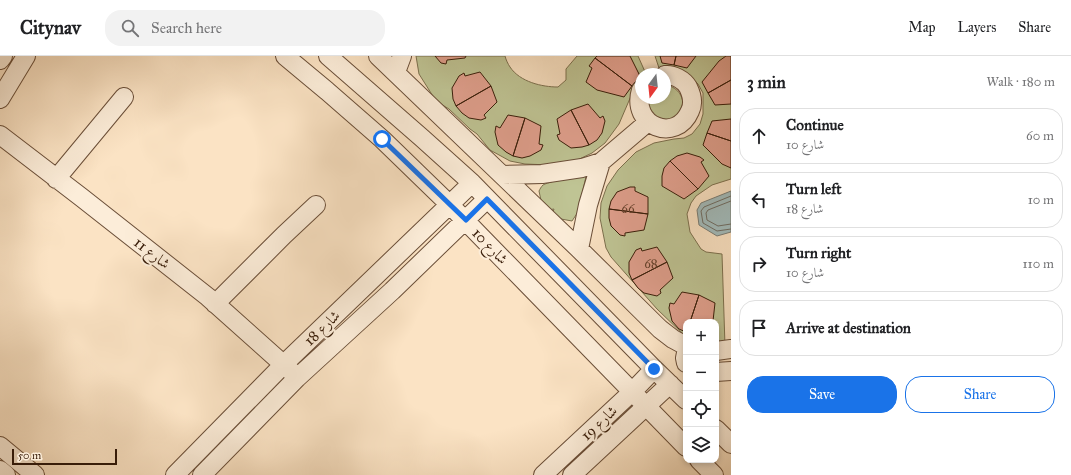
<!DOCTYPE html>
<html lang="en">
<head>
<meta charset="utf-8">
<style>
	body { margin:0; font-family:"IM FELL Great Primer",Amiri,serif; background:#f2f2f2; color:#202124 }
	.controls { position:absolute; right:12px; bottom:12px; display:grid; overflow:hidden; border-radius:8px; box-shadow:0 2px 6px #0003 }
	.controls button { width:36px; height:36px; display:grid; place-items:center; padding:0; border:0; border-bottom:1px solid #e0e0e0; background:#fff; color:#202124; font:20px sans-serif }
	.compass { position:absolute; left:635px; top:12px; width:36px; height:36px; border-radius:50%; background:#fff; box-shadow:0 2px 6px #0003; rotate:195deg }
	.scale { position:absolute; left:12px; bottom:10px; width:105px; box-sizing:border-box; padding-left:4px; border:2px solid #391d09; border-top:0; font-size:11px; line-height:14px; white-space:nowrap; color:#391d09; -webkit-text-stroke:3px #fcedd9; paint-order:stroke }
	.stop { position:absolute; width:12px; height:12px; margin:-9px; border:3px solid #1a73e8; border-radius:50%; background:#fff }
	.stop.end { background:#1a73e8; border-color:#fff; box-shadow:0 1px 4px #0008 }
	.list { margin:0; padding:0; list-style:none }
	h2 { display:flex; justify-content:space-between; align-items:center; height:52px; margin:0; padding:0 16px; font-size:17px }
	h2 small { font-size:13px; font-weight:400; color:#757577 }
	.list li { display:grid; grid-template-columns:26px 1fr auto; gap:12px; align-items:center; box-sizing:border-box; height:56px; margin:0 8px 8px; padding:0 8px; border:1px solid #e0e0e0; border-radius:16px }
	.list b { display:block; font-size:15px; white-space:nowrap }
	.list p { margin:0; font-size:13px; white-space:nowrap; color:#757577 }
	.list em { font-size:13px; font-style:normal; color:#757577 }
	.actions { display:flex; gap:8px; padding:12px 16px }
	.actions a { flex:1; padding:9px 0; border:1px solid #1a73e8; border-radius:16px; text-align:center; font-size:14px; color:#1a73e8 }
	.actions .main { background:#1a73e8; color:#fff }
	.icon { flex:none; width:22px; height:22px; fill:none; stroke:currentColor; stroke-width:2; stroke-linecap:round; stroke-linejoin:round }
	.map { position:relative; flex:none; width:731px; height:419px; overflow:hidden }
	header { display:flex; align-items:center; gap:24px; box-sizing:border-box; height:56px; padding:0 20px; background:#fff; border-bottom:1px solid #e0e0e0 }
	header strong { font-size:19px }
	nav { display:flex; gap:22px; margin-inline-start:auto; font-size:14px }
	.search { width:280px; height:36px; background:#f2f2f2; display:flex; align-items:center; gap:10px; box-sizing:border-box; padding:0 14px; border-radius:16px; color:#757577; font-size:15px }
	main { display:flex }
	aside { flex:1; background:#fff }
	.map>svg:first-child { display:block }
	.green { fill:#bfc494; stroke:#7c704e }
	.water { fill:#a2bcbd; stroke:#787c75 }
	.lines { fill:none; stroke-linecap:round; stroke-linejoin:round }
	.shore { stroke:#6e6c63; stroke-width:1 }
	.building { fill:#e1a08e; stroke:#391d09 }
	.minor-casing { stroke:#6a4e38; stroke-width:20 }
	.minor { stroke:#fcedd9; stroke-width:18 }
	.route { stroke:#1a73e8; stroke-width:5 }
	.labels { text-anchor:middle; stroke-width:4; stroke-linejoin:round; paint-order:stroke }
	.number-label { font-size:13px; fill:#633e2a }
	.street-label { font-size:15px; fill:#391d09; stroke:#fcedd9 }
</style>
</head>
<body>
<header>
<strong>Citynav</strong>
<div class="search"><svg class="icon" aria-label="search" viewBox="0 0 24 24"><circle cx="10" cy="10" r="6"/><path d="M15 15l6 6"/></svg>Search here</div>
<nav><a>Map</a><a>Layers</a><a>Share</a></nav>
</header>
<main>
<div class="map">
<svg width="731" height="419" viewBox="0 0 731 419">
	<rect width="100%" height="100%" fill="#fbe3c4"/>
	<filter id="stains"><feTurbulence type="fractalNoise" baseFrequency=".005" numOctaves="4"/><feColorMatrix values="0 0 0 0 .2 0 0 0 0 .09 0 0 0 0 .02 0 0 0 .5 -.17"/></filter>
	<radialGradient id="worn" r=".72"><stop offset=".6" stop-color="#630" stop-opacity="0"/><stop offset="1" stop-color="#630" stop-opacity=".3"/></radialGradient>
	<path class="green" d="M416,0H505C506,4 508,8 510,11C520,26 542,31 558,31L566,24V13L577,0H638L646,18H641V25L634,33L619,68L605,87L592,97L571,107L550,109L525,108L510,105L490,94L477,78L470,73L449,53L436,45L419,18Z
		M655,0H731V123L712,129L696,140L691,147L687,158L690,176L701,193L706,196L722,198L725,290L716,288V266H686V281L657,253L611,201L606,192L600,162L601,147L607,130L618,114L636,96L654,87L674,83L684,82L692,78L700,68L703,58V37L698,28L691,21L666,11L659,12Z
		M665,29C676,30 685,40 682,51C681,56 676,61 673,64L650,62L646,42H665Z
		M587,116L578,156L572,165L561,163L552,159L554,153L548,154L542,149L539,135C540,133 541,131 543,129C545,127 580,118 587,116Z"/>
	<path class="water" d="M731,135V176L717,180L699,169L697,154L701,147Z"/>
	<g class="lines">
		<path class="shore" d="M731,140L704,151L701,155L703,167L717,175L731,173
			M731,145L708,154L706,157L707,164L718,170L731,168"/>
	</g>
	<path class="building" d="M435,0H466L465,2L447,4L446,8L441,7Z
		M597,0H630L640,20L632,30L595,2Z
		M660,0H676L674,9L662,7Z
		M676,0H696L687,12L674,9Z
		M726,0H731V24L708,37L702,26L719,5Z
		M595,2L632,30L624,41L597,34L586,26L592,12L589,10Z
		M480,16L491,30L456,50L453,43L452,32L459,20L464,17L465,20Z
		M731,24V48L715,49L708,37Z
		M491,30L497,46L484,59L486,62L481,64L469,62L462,57L456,50Z
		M588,48L600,62L603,60L605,65L602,77L597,84L589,89L571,54Z
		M571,54L589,89L582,91L571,92L559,84L557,79L560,78L557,63Z
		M508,59L525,62L513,100L506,96L498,89L495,76L496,70L500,72Z
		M525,62L541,70L539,88L543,89L541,94L530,100L522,102L513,100Z
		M731,63V85L707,77L712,65Z
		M707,77L731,85V112L722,108L703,89Z
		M687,97L700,101L704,104L701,106L709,120L698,133L670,105L677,100Z
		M670,105L698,133L684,143L662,130V120L664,112Z
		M630,131H635V135L648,141V158L609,153L611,145L617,136Z
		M609,153L648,158L644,174L625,177V180L620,179L611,170L609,162Z
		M657,191L667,206L632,224L629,217V206L636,194L641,192L642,195Z
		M667,206L673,222L660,234L661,237L657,240L644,237L638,232L632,224Z
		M682,236L699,239L690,266H686V276L679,273L672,265L669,252L670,247L674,248Z
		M699,239L715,247L713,265L717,266L716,268V266H690Z"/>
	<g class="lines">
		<defs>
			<path id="minor" d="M285,0L327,35L382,83L450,149L686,391
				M328,0L422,82L472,127L654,313L686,344
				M378,0L579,193L660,273L673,283L686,290
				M0,4L3,0
				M396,16L402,0
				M641,34C630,70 676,88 690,55C694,47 692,39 688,31C684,24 673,18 665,19
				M0,43L26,0
				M0,79L81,141L208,241L293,317
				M503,119L542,118L582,112L601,106L648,66
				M56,123L124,41
				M579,193L588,149L601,106
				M215,248L284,179L316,149
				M716,295L731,293
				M686,297L685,302L686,307
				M716,316L731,315
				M716,373L731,388
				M0,390L35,419
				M699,404L714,419
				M0,414L6,419
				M175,419L284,308L472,127
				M202,419L297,322L392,235L487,143
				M543,419L632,336L654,313
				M572,419L670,328"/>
		</defs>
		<use href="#minor" class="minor-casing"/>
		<use href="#minor" class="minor"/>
	</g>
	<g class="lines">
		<path class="route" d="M382,83L466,164L487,143L654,313"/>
	</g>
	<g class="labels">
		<g class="number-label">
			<text x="628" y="157">66</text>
			<text x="651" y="212">68</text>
		</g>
		<g class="street-label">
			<text transform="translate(490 190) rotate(46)" y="5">شارع 10</text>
			<text transform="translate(152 197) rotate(38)" y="5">شارع 11</text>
			<text transform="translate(322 272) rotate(-44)" y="5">شارع 18</text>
			<text transform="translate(599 367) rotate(-43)" y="5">شارع 19</text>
		</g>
	</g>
	<rect width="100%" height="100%" filter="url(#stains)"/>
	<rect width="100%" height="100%" fill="url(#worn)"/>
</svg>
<div class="controls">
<button>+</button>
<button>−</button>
<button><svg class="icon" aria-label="locate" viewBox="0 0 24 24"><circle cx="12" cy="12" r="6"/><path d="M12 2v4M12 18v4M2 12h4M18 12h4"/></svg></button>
<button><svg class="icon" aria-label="layers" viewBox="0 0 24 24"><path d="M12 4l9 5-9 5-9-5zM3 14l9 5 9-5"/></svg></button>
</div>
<svg class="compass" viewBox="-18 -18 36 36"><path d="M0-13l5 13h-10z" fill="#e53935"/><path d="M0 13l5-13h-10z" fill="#757577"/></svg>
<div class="scale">50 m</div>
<div class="stop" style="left:382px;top:83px"></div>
<div class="stop end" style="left:654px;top:313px"></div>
</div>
<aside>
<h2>3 min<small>Walk · 180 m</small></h2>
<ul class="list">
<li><svg class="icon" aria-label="ahead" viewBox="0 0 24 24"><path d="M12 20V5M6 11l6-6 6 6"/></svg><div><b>Continue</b><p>شارع 10</p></div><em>60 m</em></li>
<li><svg class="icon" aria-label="left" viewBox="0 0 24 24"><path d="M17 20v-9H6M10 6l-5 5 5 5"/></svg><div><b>Turn left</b><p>شارع 18</p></div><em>10 m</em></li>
<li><svg class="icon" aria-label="right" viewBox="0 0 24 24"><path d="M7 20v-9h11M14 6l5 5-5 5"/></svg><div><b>Turn right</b><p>شارع 10</p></div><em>110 m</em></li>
<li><svg class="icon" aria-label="arrive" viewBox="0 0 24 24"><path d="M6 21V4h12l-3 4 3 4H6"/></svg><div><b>Arrive at destination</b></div></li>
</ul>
<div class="actions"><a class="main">Save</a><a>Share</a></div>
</aside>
</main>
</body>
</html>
